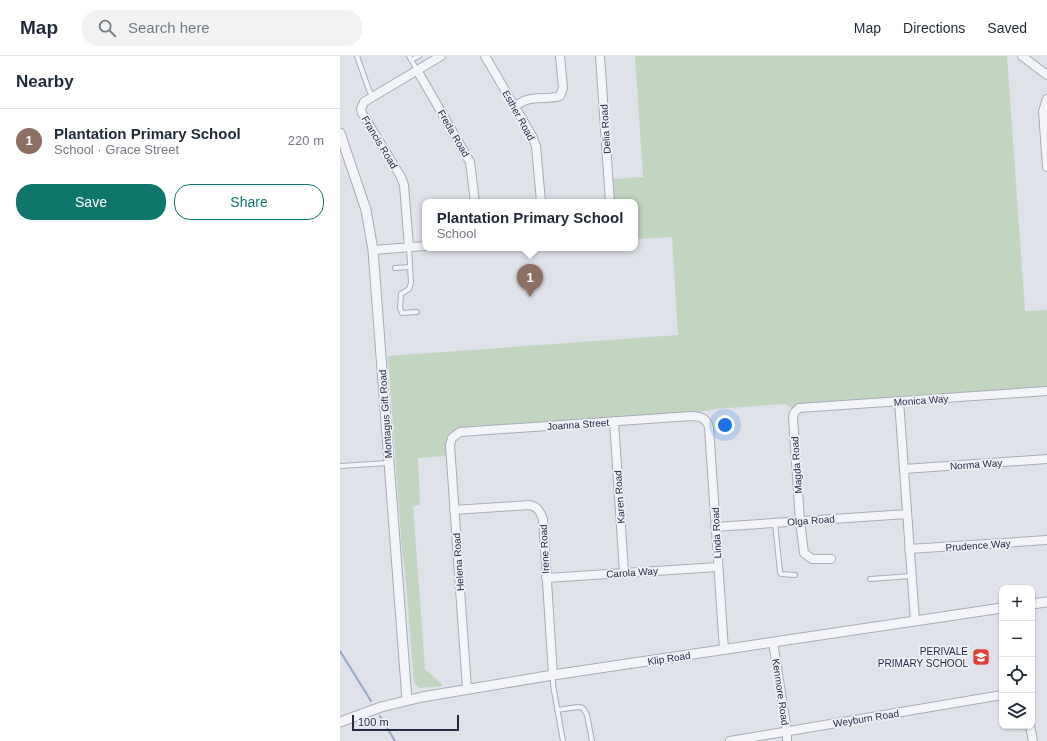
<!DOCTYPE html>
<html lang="en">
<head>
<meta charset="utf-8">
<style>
	body { margin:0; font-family:Helvetica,sans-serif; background:#f2f2f3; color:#1f2937 }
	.controls { position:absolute; right:12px; bottom:12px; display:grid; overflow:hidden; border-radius:8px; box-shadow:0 1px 3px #0004 }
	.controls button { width:36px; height:36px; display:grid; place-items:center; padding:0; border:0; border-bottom:1px solid #e0e1e3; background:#fff; color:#1f2937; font:20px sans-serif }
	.scale { position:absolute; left:12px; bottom:10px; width:107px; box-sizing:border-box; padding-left:4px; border:2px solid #262b44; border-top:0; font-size:11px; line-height:14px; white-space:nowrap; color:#262b44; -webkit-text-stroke:3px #eff1f8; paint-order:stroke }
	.you { position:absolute; left:385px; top:369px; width:14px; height:14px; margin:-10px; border:3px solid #fff; border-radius:50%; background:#1a73e8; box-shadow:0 0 0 6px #1a73e833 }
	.badge { display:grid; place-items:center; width:26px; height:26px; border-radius:50%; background:#0f766e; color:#fff; font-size:13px; font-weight:700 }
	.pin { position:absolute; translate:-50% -33px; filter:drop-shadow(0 1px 2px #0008) }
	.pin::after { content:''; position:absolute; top:21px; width:14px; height:12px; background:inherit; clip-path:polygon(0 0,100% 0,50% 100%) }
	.popup { position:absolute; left:82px; top:143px; width:216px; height:52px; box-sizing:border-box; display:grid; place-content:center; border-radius:8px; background:#fff; filter:drop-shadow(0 1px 3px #0005); font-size:13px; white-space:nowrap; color:#747a83 }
	.popup b { font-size:15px; color:#1f2937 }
	.popup::after { content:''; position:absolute; left:50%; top:100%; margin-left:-8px; border:8px solid transparent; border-top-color:#fff }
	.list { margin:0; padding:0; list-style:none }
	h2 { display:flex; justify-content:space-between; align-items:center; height:52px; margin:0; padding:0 16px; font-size:17px }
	h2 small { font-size:13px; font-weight:400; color:#747a83 }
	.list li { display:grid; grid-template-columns:26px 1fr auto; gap:12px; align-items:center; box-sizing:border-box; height:64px; padding:0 16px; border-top:1px solid #e0e1e3 }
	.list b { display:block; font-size:15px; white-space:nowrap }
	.list p { margin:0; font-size:13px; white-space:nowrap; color:#747a83 }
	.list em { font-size:13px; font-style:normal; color:#747a83 }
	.actions { display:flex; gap:8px; padding:12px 16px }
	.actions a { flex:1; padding:9px 0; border:1px solid #0f766e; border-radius:16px; text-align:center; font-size:14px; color:#0f766e }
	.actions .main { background:#0f766e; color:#fff }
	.icon { flex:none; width:22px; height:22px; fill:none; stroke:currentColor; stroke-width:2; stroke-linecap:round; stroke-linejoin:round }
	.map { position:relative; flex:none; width:707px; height:685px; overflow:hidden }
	header { display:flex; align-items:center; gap:24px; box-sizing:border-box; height:56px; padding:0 20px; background:#fff; border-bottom:1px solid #e0e1e3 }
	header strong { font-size:19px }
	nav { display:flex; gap:22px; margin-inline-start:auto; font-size:14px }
	.search { width:280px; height:36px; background:#f2f2f3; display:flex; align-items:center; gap:10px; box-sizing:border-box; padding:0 14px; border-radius:16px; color:#747a83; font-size:15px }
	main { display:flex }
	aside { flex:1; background:#fff }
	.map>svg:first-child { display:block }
	.green { fill:#c1d5c0 }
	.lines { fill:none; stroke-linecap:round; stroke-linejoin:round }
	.stream { stroke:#97a7ce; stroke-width:2 }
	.service-casing { stroke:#a8abb8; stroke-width:6 }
	.minor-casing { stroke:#a8abb8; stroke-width:10 }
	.tertiary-casing { stroke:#a8abb8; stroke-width:11 }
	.service { stroke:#f3f4f8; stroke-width:4 }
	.minor { stroke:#f3f4f8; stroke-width:8 }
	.tertiary { stroke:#f3f4f8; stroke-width:9 }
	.labels { text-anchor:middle; stroke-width:3.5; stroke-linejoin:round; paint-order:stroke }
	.street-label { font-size:10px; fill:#262b44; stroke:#eff1f8 }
	.poi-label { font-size:10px; fill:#262b44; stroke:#eff1f8; text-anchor:end }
</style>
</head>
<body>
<header>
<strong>Map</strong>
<div class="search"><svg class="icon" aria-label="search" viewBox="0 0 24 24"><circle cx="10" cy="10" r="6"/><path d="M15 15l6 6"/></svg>Search here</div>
<nav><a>Map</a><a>Directions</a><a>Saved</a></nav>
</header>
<main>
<aside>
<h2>Nearby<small></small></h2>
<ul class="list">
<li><span class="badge" style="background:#8d6e63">1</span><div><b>Plantation Primary School</b><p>School · Grace Street</p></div><em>220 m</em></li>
</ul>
<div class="actions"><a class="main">Save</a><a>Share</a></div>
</aside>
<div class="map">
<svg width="707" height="685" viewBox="0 0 707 685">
	<rect width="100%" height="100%" fill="#e0e2ea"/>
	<path class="green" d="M295,0H667L685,255L707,254V333L454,353L445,348L374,353L373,354L344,357L116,374L110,379L107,400L78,402L80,449L73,450L85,613L102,628V630L79,632L74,626L65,514L62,494L48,300L338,279L332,181L295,183V146H275L273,123L303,121Z"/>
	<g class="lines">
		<path class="stream" d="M0,595L31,645
			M40,660L55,685"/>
		<defs>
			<path id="service" d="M17,0L29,34L32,40
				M69,0L77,14
				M71,4L79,0
				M69,191L71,227L69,233L61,238L60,252L62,257L77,256
				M55,212L70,211
				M0,410L48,407
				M435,467L440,516L441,518L455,519
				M530,523L571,520
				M213,620V629L223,685
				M217,654L238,651L243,652L247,659L252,685"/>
			<path id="minor" d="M145,0L192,80L196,90L201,146
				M260,0L270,146
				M682,0L707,19
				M77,14L130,106L135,146
				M707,43L703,55L707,111
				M175,50C178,49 181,46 184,45C195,40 208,44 220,40L223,32L220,0
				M69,191L64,129L61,121L22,57L21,53L24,46L101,0
				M33,194L85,190
				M559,345L575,565
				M274,365L284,516
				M564,413L707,403
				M114,454L189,449C197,450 200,455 203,463L213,619
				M375,471L567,458
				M569,493L707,484
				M491,503H472L464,497L460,465L453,361L454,357L459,352L707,335
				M206,522L378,511
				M433,586L447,675V685
				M127,633L110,389L112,382L120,376L351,360C360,360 366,362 369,371L384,594
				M690,670L693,685
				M390,685L662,639"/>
			<path id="tertiary" d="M0,77L26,154L33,194L67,644
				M692,548L707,546
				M0,666L41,651L82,641L213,619L662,552"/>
		</defs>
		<use href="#service" class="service-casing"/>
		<use href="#minor" class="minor-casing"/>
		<use href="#tertiary" class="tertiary-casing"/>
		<use href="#service" class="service"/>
		<use href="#minor" class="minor"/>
		<use href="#tertiary" class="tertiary"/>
	</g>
	<defs>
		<symbol id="school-square" viewBox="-11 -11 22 22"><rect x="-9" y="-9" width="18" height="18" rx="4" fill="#dd3f37" stroke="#eff1f8"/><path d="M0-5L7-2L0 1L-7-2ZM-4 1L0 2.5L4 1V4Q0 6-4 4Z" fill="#fff"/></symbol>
	</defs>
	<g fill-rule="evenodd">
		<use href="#school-square" x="631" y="591" width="20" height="20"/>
	</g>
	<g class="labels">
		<g class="street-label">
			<text transform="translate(179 59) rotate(61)" y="4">Esther Road</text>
			<text transform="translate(265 73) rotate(-94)" y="4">Delia Road</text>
			<text transform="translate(114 77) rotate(60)" y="4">Freda Road</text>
			<text transform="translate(40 86) rotate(59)" y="4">Francis Road</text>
			<text transform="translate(581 344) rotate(-4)" y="4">Monica Way</text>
			<text transform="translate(45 358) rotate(-94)" y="4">Montagus Gift Road</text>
			<text transform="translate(238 368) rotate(-4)" y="4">Joanna Street</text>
			<text transform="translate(636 408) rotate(-4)" y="4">Norma Way</text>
			<text transform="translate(456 409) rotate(-94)" y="4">Magda Road</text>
			<text transform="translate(279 441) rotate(-94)" y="4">Karen Road</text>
			<text transform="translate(471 464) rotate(-4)" y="4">Olga Road</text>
			<text transform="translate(376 477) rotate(-93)" y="4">Linda Road</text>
			<text transform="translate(638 489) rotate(-4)" y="4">Prudence Way</text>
			<text transform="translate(204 493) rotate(-93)" y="4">Irene Road</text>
			<text transform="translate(118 506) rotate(-94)" y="4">Helena Road</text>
			<text transform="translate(292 516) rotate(-4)" y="4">Carola Way</text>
			<text transform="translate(329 602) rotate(-9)" y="4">Klip Road</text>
			<text transform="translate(441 636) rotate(82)" y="4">Kenmore Road</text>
			<text transform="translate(526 662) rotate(-9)" y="4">Weyburn Road</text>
		</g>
		<g class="poi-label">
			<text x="628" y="599">PERIVALE<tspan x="628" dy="12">PRIMARY SCHOOL</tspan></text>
		</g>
	</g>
</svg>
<div class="controls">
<button>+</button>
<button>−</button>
<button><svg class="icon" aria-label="locate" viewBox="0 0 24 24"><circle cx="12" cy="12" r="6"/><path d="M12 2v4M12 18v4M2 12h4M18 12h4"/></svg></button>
<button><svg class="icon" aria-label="layers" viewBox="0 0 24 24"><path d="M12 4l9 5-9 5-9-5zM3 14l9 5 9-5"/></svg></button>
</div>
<div class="scale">100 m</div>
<div class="you"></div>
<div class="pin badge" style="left:190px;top:241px;background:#8d6e63">1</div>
<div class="popup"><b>Plantation Primary School</b>School</div>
</div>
</main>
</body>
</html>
